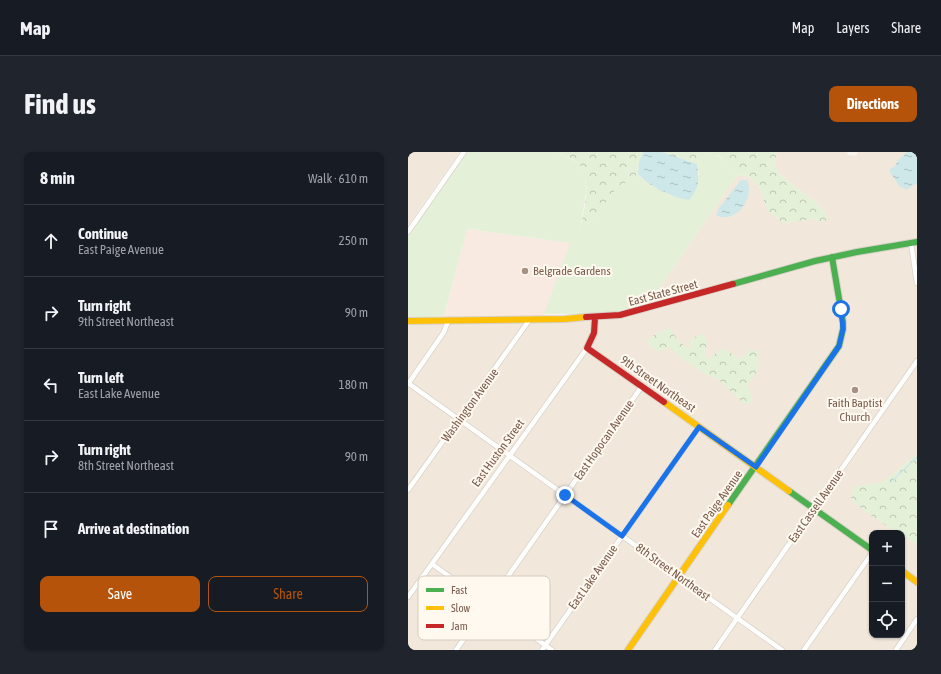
<!DOCTYPE html>
<html lang="en">
<head>
<meta charset="utf-8">
<style>
	body { margin:0; font-family:"Asap Condensed",sans-serif; background:#20242c; color:#f1f3f6 }
	.controls { position:absolute; right:12px; bottom:12px; display:grid; overflow:hidden; border-radius:8px; box-shadow:0 1px 3px #0004 }
	.controls button { width:36px; height:36px; display:grid; place-items:center; padding:0; border:0; border-bottom:1px solid #363941; background:#171b24; color:#f1f3f6; font:20px sans-serif }
	.stop { position:absolute; width:12px; height:12px; margin:-9px; border:3px solid #1a73e8; border-radius:50%; background:#fff }
	.stop.end { background:#1a73e8; border-color:#fff; box-shadow:0 1px 4px #0008 }
	.list { margin:0; padding:0; list-style:none }
	h2 { display:flex; justify-content:space-between; align-items:center; height:52px; margin:0; padding:0 16px; font-size:17px }
	h2 small { font-size:13px; font-weight:400; color:#9ea1a6 }
	.list li { display:grid; grid-template-columns:26px 1fr auto; gap:12px; align-items:center; box-sizing:border-box; height:72px; padding:0 16px; border-top:1px solid #363941 }
	.list b { display:block; font-size:15px; white-space:nowrap }
	.list p { margin:0; font-size:13px; white-space:nowrap; color:#9ea1a6 }
	.list em { font-size:13px; font-style:normal; color:#9ea1a6 }
	.actions { display:flex; gap:8px; padding:12px 16px }
	.actions a { flex:1; padding:9px 0; border:1px solid #b45309; border-radius:8px; text-align:center; font-size:14px; color:#b45309 }
	.actions .main { background:#b45309; color:#fff }
	.icon { flex:none; width:22px; height:22px; fill:none; stroke:currentColor; stroke-width:2; stroke-linecap:round; stroke-linejoin:round }
	.map { position:relative; flex:none; width:509px; height:498px; overflow:hidden; border-radius:8px }
	header { display:flex; align-items:center; gap:24px; box-sizing:border-box; height:56px; padding:0 20px; background:#171b24; border-bottom:1px solid #363941 }
	header strong { font-size:19px }
	nav { display:flex; gap:22px; margin-inline-start:auto; font-size:14px }
	.intro { display:flex; align-items:center; justify-content:space-between; box-sizing:border-box; height:96px; padding:0 24px }
	h1 { margin:0; font-size:28px }
	.button { padding:10px 18px; border-radius:8px; background:#b45309; color:#fff; font-size:14px; font-weight:700 }
	main { display:flex; gap:24px; padding:0 24px }
	aside { flex:1; background:#171b24; border-radius:8px; box-shadow:0 1px 3px #0004 }
	.map>svg:first-child { display:block }
	.residential { fill:#f1e8db; fill-rule:evenodd }
	.commercial { fill:#f8eae1 }
	.grass { fill:#e5f0d8 }
	.forest { fill:url(#forest-crowns) }
	.water { fill:url(#water-ripples) }
	.lines { fill:none; stroke-linecap:round; stroke-linejoin:round }
	.stream { stroke:#cee8ea; stroke-width:1.5 }
	.street-casing { stroke:#d8d2cb; stroke-width:6 }
	.fast-casing { stroke:#d8d1c9; stroke-width:8 }
	.slow-casing { stroke:#d8d1c9; stroke-width:8 }
	.jam-casing { stroke:#d8d1c9; stroke-width:8 }
	.street { stroke:#fefefc; stroke-width:4.5 }
	.fast { stroke:#4caf50; stroke-width:6 }
	.slow { stroke:#ffc107; stroke-width:6 }
	.jam { stroke:#c62828; stroke-width:6 }
	.route { stroke:#1a73e8; stroke-width:5 }
	.poi-dot { fill:#a59284; stroke:#fff9f0; stroke-width:1.5 }
	.labels { text-anchor:middle; stroke-width:4; stroke-linejoin:round; paint-order:stroke }
	.poi-label { font-size:12px; fill:#795c4b; stroke:#fff9f0; text-anchor:start }
	.street-label { font-size:12px; fill:#795c4b; stroke:#fff9f0 }
	.key { fill:#fff9f0; stroke:#d7cabe; stroke-width:1 }
	.key-label { font-size:11px; fill:#795c4b }
</style>
</head>
<body>
<header>
<strong>Map</strong>
<nav><a>Map</a><a>Layers</a><a>Share</a></nav>
</header>
<div class="intro"><h1>Find us</h1><a class="button">Directions</a></div>
<main>
<aside>
<h2>8 min<small>Walk · 610 m</small></h2>
<ul class="list">
<li><svg class="icon" aria-label="ahead" viewBox="0 0 24 24"><path d="M12 20V5M6 11l6-6 6 6"/></svg><div><b>Continue</b><p>East Paige Avenue</p></div><em>250 m</em></li>
<li><svg class="icon" aria-label="right" viewBox="0 0 24 24"><path d="M7 20v-9h11M14 6l5 5-5 5"/></svg><div><b>Turn right</b><p>9th Street Northeast</p></div><em>90 m</em></li>
<li><svg class="icon" aria-label="left" viewBox="0 0 24 24"><path d="M17 20v-9H6M10 6l-5 5 5 5"/></svg><div><b>Turn left</b><p>East Lake Avenue</p></div><em>180 m</em></li>
<li><svg class="icon" aria-label="right" viewBox="0 0 24 24"><path d="M7 20v-9h11M14 6l5 5-5 5"/></svg><div><b>Turn right</b><p>8th Street Northeast</p></div><em>90 m</em></li>
<li><svg class="icon" aria-label="arrive" viewBox="0 0 24 24"><path d="M6 21V4h12l-3 4 3 4H6"/></svg><div><b>Arrive at destination</b></div></li>
</ul>
<div class="actions"><a class="main">Save</a><a>Share</a></div>
</aside>
<div class="map">
<svg width="509" height="498" viewBox="0 0 509 498">
	<defs>
		<pattern id="forest-crowns" width="20" height="18" patternUnits="userSpaceOnUse"><rect width="20" height="18" fill="#e5f0d8"/><path d="M2 6a3 3 0 1 1 6 0M12 15a3 3 0 1 1 6 0" fill="none" stroke="#bec6b1"/></pattern>
		<pattern id="water-ripples" width="26" height="14" patternUnits="userSpaceOnUse"><rect width="26" height="14" fill="#cee8ea"/><path d="M2 4q2-2 4 0t4 0M15 11q2-2 4 0t4 0" fill="none" stroke="#acbfc0"/></pattern>
	</defs>
	<rect width="100%" height="100%" fill="#f8f5ee"/>
	<path class="residential" d="M0,0H52L0,74Z
		M369,0H439L440,3L448,4L450,0H509V87L432,101L344,123L240,153L329,23L340,24L351,34L359,58L375,71L406,67L414,70L418,61L404,47L373,24L366,12Z
		M509,90V498H0V169L212,163L385,115ZM464,381H494V483H464Z"/>
	<path class="commercial" d="M59,77L162,91L135,167L35,169Z"/>
	<path class="grass" d="M56,0H148L169,10L177,21L178,40L172,79L182,71L208,37L230,22L235,28L291,24L289,12L290,0C312,0 316,8 329,23L240,153L198,162H136L162,91L59,77L36,164L0,166V80Z"/>
	<path class="forest" d="M148,0H235L231,10L230,22L208,37L182,71L172,80C175,59 186,28 170,11C165,6 154,3 148,0Z
		M254,0H290L289,12Z
		M297,0H369L366,12L373,24L404,47L418,61L419,68L414,70L406,67L375,71L359,58L351,34L340,24L329,23L312,4Z
		M261,176L270,188L281,198L283,187L295,181L299,190L297,205L301,207L313,197L318,198L332,207L342,198H349C353,215 350,220 339,233L344,245L343,251L336,252L311,228L296,221L276,208L261,195L251,200L244,196L238,189L248,182Z
		M509,302V392L494,383V381C485,381 452,355 443,348L445,335L475,330Z"/>
	<path class="water" d="M235,0H254L289,12C291,28 292,35 281,48C266,46 240,34 230,22L231,10Z
		M499,0H509V31L498,38L494,35H492L482,20V17L487,14L491,7Z
		M333,28H339C347,46 328,73 308,63L311,56Z"/>
	<g class="lines">
		<path class="stream" d="M483,330L509,305"/>
		<defs>
			<path id="street" d="M0,80L56,0
				M503,91L509,131
				M0,231L374,498
				M0,232L36,180L40,169
				M0,338L122,167
				M24,412L144,498
				M0,445L179,196
				M48,498L234,234
				M134,498L291,275
				M307,498L509,209
				M396,498L464,401
				M488,498L509,467"/>
			<path id="fast" d="M325,132L407,109L449,100L509,90
				M381,339L464,398
				M320,353L431,194L435,177V170L424,105"/>
			<path id="slow" d="M0,169L157,167L178,165
				M256,250L381,339
				M494,419L509,430
				M220,498L320,353"/>
			<path id="jam" d="M178,165L212,163L325,132
				M187,166L186,181L179,196L256,250"/>
		</defs>
		<use href="#street" class="street-casing"/>
		<use href="#fast" class="fast-casing"/>
		<use href="#slow" class="slow-casing"/>
		<use href="#jam" class="jam-casing"/>
		<use href="#street" class="street"/>
		<use href="#fast" class="fast"/>
		<use href="#slow" class="slow"/>
		<use href="#jam" class="jam"/>
	</g>
	<g class="lines">
		<path class="route" d="M157,343L214,384L291,275L348,315L431,194L435,177L433,157"/>
	</g>
	<g class="poi-dot">
		<circle cx="117" cy="119" r="4"/>
		<circle cx="447" cy="238" r="4"/>
	</g>
	<g class="labels">
		<g class="poi-label">
			<text x="125" y="123">Belgrade Gardens</text>
			<text x="447" y="255" text-anchor="middle">Faith Baptist<tspan x="447" dy="14">Church</tspan></text>
		</g>
		<g class="street-label">
			<text transform="translate(255 141) rotate(-15)" y="4">East State Street</text>
			<text transform="translate(250 232) rotate(35)" y="4">9th Street Northeast</text>
			<text transform="translate(62 253) rotate(-54)" y="4">Washington Avenue</text>
			<text transform="translate(196 288) rotate(-55)" y="4">East Hopocan Avenue</text>
			<text transform="translate(90 301) rotate(-54)" y="4">East Huston Street</text>
			<text transform="translate(309 352) rotate(-55)" y="4">East Paige Avenue</text>
			<text transform="translate(408 354) rotate(-55)" y="4">East Cassell Avenue</text>
			<text transform="translate(265 420) rotate(36)" y="4">8th Street Northeast</text>
			<text transform="translate(185 425) rotate(-55)" y="4">East Lake Avenue</text>
		</g>
	</g>
	<rect x="10" y="424" width="132" height="64" rx="6" class="key"/>
	<rect x="18" y="436" width="18" height="4" fill="#4caf50"/>
	<rect x="18" y="454" width="18" height="4" fill="#ffc107"/>
	<rect x="18" y="472" width="18" height="4" fill="#c62828"/>
	<g class="key-label">
		<text x="43" y="442">Fast</text>
		<text x="43" y="460">Slow</text>
		<text x="43" y="478">Jam</text>
	</g>
</svg>
<div class="controls">
<button>+</button>
<button>−</button>
<button><svg class="icon" aria-label="locate" viewBox="0 0 24 24"><circle cx="12" cy="12" r="6"/><path d="M12 2v4M12 18v4M2 12h4M18 12h4"/></svg></button>
</div>
<div class="stop" style="left:433px;top:157px"></div>
<div class="stop end" style="left:157px;top:343px"></div>
</div>
</main>
</body>
</html>
